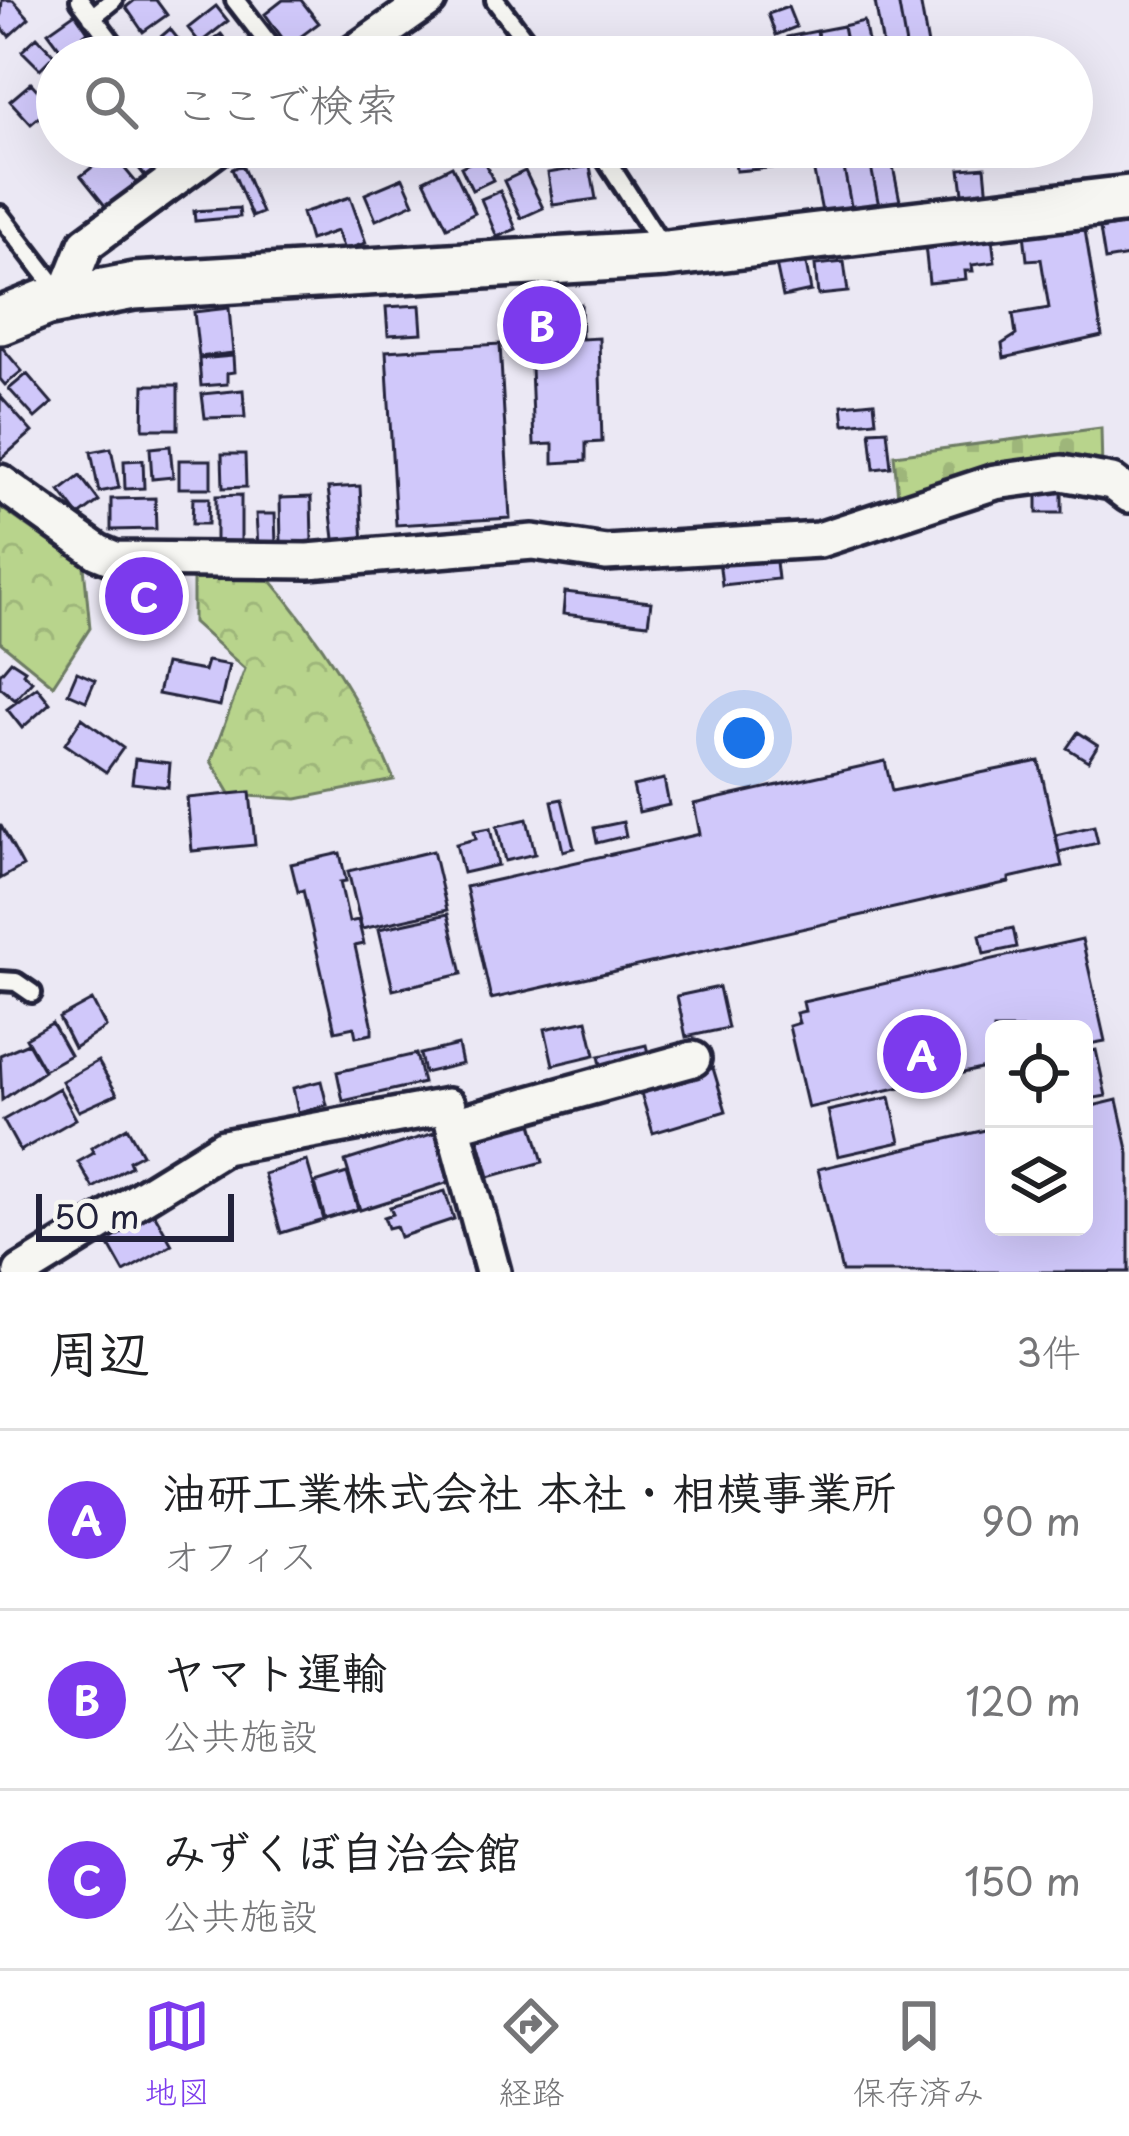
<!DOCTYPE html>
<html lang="ja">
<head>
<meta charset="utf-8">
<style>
	body { margin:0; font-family:"Playpen Sans","Klee One",sans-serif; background:#f6f6f6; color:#202124 }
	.controls { position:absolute; right:36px; bottom:36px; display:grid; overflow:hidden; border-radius:18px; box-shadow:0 12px 48px #0002 }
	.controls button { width:108px; height:108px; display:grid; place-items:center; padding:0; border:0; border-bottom:3px solid #e0e0e0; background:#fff; color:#202124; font:60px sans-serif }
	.scale { position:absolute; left:36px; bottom:30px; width:198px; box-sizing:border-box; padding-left:12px; border:6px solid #22223b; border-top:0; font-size:33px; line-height:42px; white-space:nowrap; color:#22223b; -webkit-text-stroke:9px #f6f6f2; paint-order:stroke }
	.you { position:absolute; left:744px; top:738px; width:42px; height:42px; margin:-30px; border:9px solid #fff; border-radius:50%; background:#1a73e8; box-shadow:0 0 0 18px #1a73e833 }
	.badge { display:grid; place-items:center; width:78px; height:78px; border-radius:50%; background:#7c3aed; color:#fff; font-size:39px; font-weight:700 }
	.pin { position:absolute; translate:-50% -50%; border:6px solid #fff; box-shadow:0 3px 12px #0006 }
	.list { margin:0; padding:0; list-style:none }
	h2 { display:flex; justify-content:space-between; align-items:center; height:156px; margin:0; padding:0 48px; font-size:51px }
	h2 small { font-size:39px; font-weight:400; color:#757577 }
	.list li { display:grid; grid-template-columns:78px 1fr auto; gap:36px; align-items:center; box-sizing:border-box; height:180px; padding:0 48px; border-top:3px solid #e0e0e0 }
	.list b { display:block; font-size:45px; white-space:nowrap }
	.list p { margin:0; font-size:39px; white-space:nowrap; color:#757577 }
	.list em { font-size:39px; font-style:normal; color:#757577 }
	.icon { flex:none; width:66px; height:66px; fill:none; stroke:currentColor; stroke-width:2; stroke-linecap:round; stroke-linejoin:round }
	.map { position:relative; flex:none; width:1129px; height:1272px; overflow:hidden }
	.search { position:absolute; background:#fff; box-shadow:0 12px 48px #0002; left:36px; right:36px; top:36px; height:132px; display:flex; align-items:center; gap:30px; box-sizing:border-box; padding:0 42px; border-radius:66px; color:#757577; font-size:45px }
	.sheet { height:696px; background:#fff }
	nav { display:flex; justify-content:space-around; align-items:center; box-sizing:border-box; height:168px; border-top:3px solid #e0e0e0; background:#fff; font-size:33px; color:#757577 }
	nav a { display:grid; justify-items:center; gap:6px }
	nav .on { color:#7c3aed }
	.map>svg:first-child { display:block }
	.forest { fill:url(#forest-crowns); stroke:#6d7b64; stroke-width:3 }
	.cemetery { fill:url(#cemetery-stones); stroke:#6d7b64; stroke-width:3 }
	.building { fill:#d0c8fa; stroke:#22223b; stroke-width:3 }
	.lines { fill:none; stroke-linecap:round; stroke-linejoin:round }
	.lane-casing { stroke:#22223b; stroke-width:26 }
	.street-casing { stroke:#22223b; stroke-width:42 }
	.secondary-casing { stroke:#22223b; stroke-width:54 }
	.lane { stroke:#f6f6f2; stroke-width:16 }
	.street { stroke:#f6f6f2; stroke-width:33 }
	.secondary { stroke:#f6f6f2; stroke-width:45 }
</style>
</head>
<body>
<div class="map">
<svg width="1129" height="1272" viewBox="0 0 1129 1272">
	<defs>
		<pattern id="forest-crowns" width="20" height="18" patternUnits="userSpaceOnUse" patternTransform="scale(3)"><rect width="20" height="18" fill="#b8d48c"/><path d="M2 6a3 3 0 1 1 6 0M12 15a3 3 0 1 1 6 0" fill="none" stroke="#9eb67a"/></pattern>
		<pattern id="cemetery-stones" width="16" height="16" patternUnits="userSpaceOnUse" patternTransform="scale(3)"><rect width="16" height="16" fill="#b8d48c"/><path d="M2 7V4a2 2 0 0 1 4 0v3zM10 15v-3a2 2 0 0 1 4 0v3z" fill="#9eb67a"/></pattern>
	</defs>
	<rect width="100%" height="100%" fill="#ebe8f4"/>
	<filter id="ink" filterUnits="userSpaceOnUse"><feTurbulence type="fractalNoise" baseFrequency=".00833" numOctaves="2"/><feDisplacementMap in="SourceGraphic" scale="24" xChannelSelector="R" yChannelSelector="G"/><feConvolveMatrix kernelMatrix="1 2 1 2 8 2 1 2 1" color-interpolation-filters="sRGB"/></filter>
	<g filter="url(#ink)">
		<path class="forest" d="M0,507L84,566L90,628L53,685L0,642Z
			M267,576C318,635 365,707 394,780L297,799L231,795L211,761L245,669L193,622V577Z"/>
		<path class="cemetery" d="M1101,428L1102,472L899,507L894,455Z"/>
		<path class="building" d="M2,0H13L29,18L9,36L0,25Z
			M135,0H156L167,15L143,32L126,7Z
			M283,0H301L319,23L288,46L265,14Z
			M898,0L908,57H885L875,2Z
			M898,0H920L930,57H908Z
			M216,6L228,21L200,43L188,28Z
			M788,7L796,27L776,35L768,14Z
			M75,13L88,32L62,51L48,32Z
			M864,21L871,57H849L843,26Z
			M843,26L849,57H822L817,31Z
			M170,29L190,54L186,57H137Z
			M817,31L822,57H791L787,37Z
			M221,34L237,55L203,57L199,51Z
			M37,37L54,55L40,69L22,51Z
			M31,83L52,106L31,124L10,101Z
			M143,147H173L179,155L148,180L130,157Z
			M734,147H792L793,166L736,171Z
			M809,147H840L852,211L823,217Z
			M840,147H867L879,206L852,211Z
			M867,147H889L900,201L879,206Z
			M231,149L236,157L121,243L115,235Z
			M111,152L140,187L110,212L81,176Z
			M482,157L493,180L472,190L461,167Z
			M242,165L262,213L252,217L232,169Z
			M452,166L475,213L447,227L424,180Z
			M590,166L596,199L553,205L548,173Z
			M985,167L988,198L964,201L960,169Z
			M525,171L543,208L521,218L504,181Z
			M403,178L414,203L376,220L365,194Z
			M500,191L516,229L497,237L481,199Z
			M350,197L366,243L344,250L337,231L310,240L302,213Z
			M239,208L240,217L195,221L194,211Z
			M1129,224V256L1105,260L1100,229Z
			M1066,228V232L1085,230L1102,336L1004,358L1002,344L1016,335L1013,314L1049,308L1041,259L1027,260L1024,233Z
			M992,238L995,262L972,265L973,271H965L966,279L929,283L925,245Z
			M805,258L811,291L783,297L776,264Z
			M844,262L848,292L818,295L815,265Z
			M581,304L582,339L599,338L602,442L586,443V461L553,463V444L534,445L530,341L521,342L520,307Z
			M420,305L422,333L388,335L386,307Z
			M229,308L233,353L199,357L194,312Z
			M500,344L510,518L396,525L386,351Z
			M0,345L22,371L5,385L0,379Z
			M233,356L234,372L227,373V384L201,386L199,359Z
			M27,374L52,403L35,418L9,389Z
			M144,385H178V429H143Z
			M243,390L245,417L205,418L202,394Z
			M0,396L32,432L0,460Z
			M874,402L876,421L844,424L842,405Z
			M887,430L891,467L874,469L870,431Z
			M170,446L173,477L152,479L150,448Z
			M111,448L119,488L99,492L91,452Z
			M222,454H245L246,487L223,488Z
			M143,460L144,488L125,489L124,461Z
			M179,460H211V488H179Z
			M80,476L99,501L79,516L60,491Z
			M360,486L363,546L335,547L328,488Z
			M1037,492H1062V513H1037Z
			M241,495V542H216V496Z
			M311,497L312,541L281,543L280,498Z
			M155,498L156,529L111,530V499Z
			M193,498H209L208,524H192Z
			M256,514H275L276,546L258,547Z
			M775,553L778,579L722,585L719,560Z
			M137,570H156L155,580H175L174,611H114V580H137Z
			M565,592L651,602L648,624L563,614Z
			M11,661L25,670L23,673L32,681L15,700L0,687V674Z
			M207,661L229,665L220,706L158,694L165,664L204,671Z
			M77,672L95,680L86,701L68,693Z
			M37,687L50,703L22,728L7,709Z
			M82,718L123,748L106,772L65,744Z
			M1078,732L1098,745L1088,761L1067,748Z
			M135,759L170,763L168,787L132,783Z
			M885,761L892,791L1039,761L1062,866L1009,878V882L491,999L466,887L700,834L694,804Z
			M664,779L669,805L639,812L633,786Z
			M250,792L255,845L192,851L187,798Z
			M562,799L574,848L563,851L552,801Z
			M527,819L535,854L505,861L497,826Z
			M623,822L626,836L597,843L594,828Z
			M0,824L23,866L0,879Z
			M1094,826L1098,843L1059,852L1056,835Z
			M490,828L498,865L463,873L456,844L476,839L474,831Z
			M433,851L447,910L362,929L348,871Z
			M340,853L346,881L340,882L349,922L358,920L364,944L355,946L372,1023V1034L356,1037L354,1027L335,1031L303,890L298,892L291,864Z
			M448,914L462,974L393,990L379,929Z
			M1013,928L1017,947L984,954L980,935Z
			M1082,939L1105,1041L1084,1045V1029H994V1066L808,1108L789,1026L799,1023L796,1013L805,1011L803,1002Z
			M719,987L728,1028L686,1037L677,996Z
			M92,1000L106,1027L74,1048L59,1018Z
			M587,1020L595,1055L553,1065L545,1029Z
			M52,1023L70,1055L44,1070L26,1038Z
			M28,1043L44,1071L2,1100L0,1055Z
			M458,1045L462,1064L424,1073L420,1054Z
			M646,1045L648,1053L601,1065L599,1056Z
			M1096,1050L1106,1096L1084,1100V1053Z
			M416,1054L423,1083L343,1101L337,1072Z
			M98,1061L117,1094L79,1111L62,1081Z
			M713,1068L726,1111L653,1133L640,1090Z
			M321,1081L327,1105L298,1112L293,1088Z
			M59,1088L76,1119L20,1151L3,1120Z
			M890,1097L900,1142L838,1156L828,1111Z
			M1117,1100L1129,1154V1272H842L818,1169L994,1128V1227H1084V1108Z
			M532,1123L543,1162L489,1177L478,1138Z
			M127,1127L142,1154L129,1161L131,1166L93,1188L78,1162L94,1153L91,1148Z
			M444,1130L459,1179L360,1210L345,1161Z
			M307,1161L324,1220L281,1233L264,1174Z
			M347,1173L358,1209L325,1219L315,1183Z
			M445,1191L454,1219L400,1237L396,1226L388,1228L384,1217L393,1214L390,1207Z
			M153,1211L172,1245L124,1272L105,1238Z"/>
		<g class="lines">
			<defs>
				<path id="lane" d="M80,0L123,57
					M235,0L279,57
					M495,0L538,57
					M92,17L113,0
					M598,147L663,248
					M0,215L60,293
					M0,981L16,982L32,993"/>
				<path id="street" d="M348,57L429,0
					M64,299L86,244L218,147
					M0,482L98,552L115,559L308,561L533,542L606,553L819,540L995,482L1062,473L1112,482L1129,495
					M454,1125L693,1059
					M21,1272L224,1147L448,1106L493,1272"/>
				<path id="secondary" d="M0,321L45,303L134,286L666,254L1129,199"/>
			</defs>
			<use href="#lane" class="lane-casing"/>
			<use href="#street" class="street-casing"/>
			<use href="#secondary" class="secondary-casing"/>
			<use href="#lane" class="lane"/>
			<use href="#street" class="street"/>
			<use href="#secondary" class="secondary"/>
		</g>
	</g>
</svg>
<div class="controls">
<button><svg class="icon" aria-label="locate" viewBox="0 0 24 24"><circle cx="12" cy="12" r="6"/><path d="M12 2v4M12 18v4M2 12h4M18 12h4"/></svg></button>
<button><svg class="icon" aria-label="layers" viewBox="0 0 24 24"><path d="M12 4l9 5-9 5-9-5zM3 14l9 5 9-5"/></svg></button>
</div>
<div class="scale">50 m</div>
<div class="you"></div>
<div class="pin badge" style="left:922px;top:1054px">A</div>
<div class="pin badge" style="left:542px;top:325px">B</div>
<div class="pin badge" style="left:144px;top:596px">C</div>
<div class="search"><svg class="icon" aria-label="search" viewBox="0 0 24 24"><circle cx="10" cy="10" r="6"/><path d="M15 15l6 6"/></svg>ここで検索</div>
</div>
<section class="sheet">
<h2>周辺<small>3件</small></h2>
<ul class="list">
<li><span class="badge">A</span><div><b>油研工業株式会社 本社・相模事業所</b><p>オフィス</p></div><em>90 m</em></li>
<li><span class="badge">B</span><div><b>ヤマト運輸</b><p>公共施設</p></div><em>120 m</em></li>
<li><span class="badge">C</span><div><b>みずくぼ自治会館</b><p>公共施設</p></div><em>150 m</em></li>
</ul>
</section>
<nav>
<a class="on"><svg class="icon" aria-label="map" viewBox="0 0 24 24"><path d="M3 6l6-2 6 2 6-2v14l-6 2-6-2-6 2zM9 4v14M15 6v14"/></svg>地図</a>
<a><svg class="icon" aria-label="directions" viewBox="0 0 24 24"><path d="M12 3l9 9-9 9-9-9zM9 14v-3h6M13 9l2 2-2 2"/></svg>経路</a>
<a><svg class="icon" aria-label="saved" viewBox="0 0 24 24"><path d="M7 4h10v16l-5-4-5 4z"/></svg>保存済み</a>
</nav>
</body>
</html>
